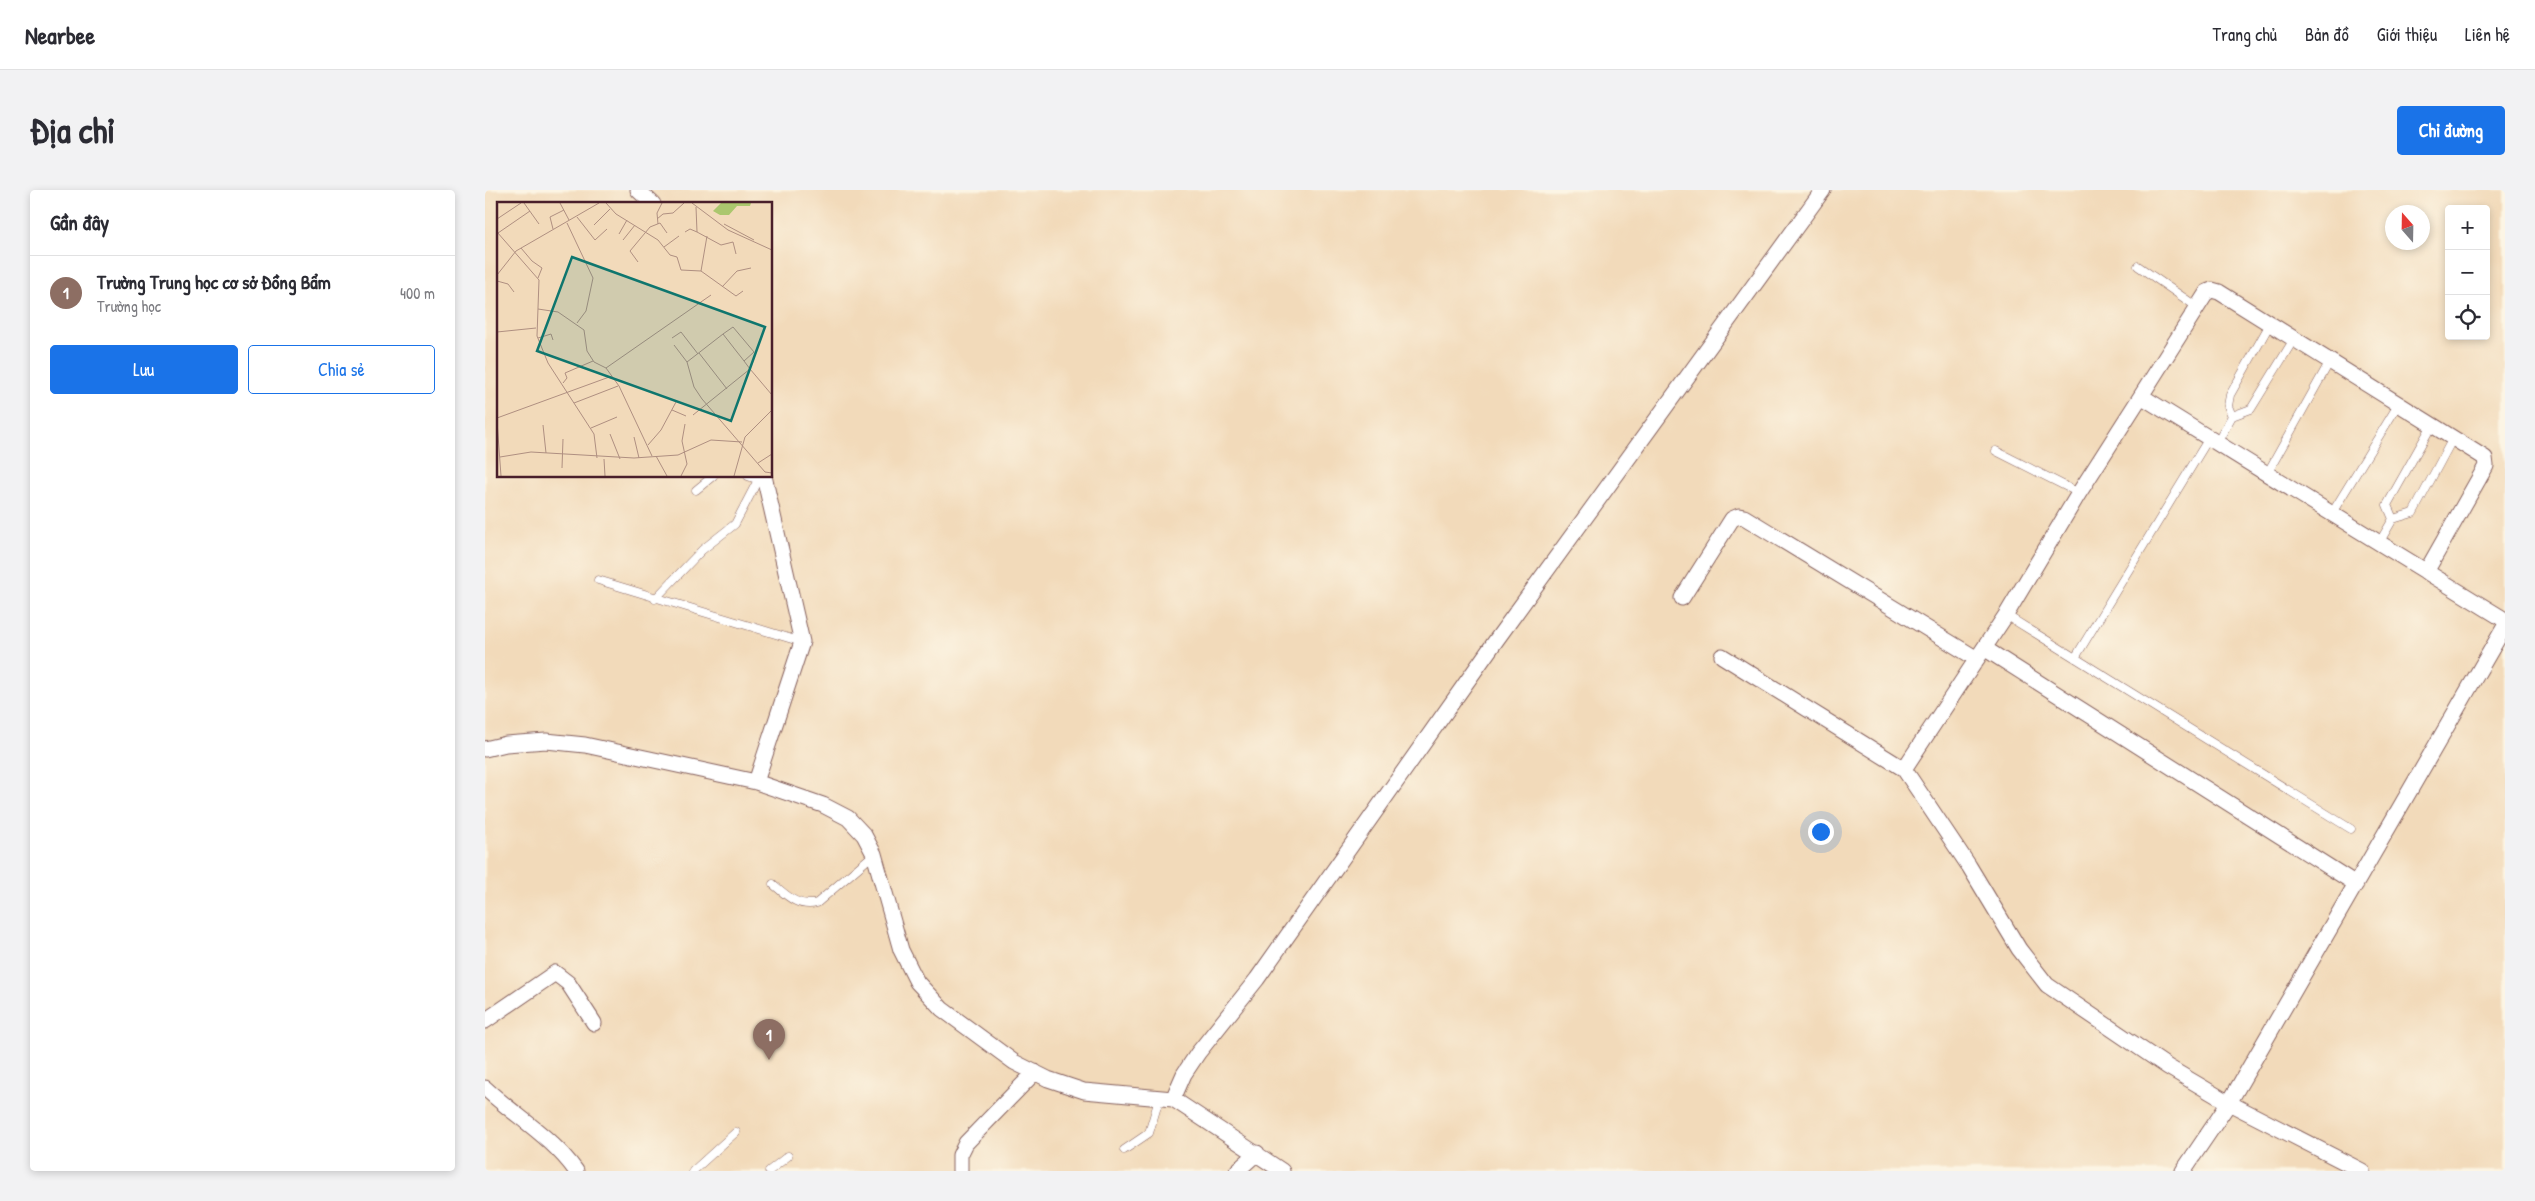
<!DOCTYPE html>
<html lang="vi">
<head>
<meta charset="utf-8">
<style>
	body { margin:0; font-family:"Patrick Hand",sans-serif; background:#f2f2f3; color:#2b2b33 }
	.controls { position:absolute; right:15px; top:15px; display:grid; overflow:hidden; border-radius:5px; box-shadow:0 2px 8px #0003 }
	.controls button { width:45px; height:45px; display:grid; place-items:center; padding:0; border:0; border-bottom:1px solid #e1e1e2; background:#fff; color:#2b2b33; font:25px sans-serif }
	.compass { position:absolute; left:1900px; top:15px; width:45px; height:45px; border-radius:50%; background:#fff; box-shadow:0 2px 8px #0003; rotate:340deg }
	.you { position:absolute; left:1335px; top:641px; width:18px; height:18px; margin:-12px; border:4px solid #fff; border-radius:50%; background:#1a73e8; box-shadow:0 0 0 8px #1a73e833 }
	.badge { display:grid; place-items:center; width:32px; height:32px; border-radius:50%; background:#1a73e8; color:#fff; font-size:16px; font-weight:700 }
	.pin { position:absolute; translate:-50% -41px; filter:drop-shadow(0 1px 2px #0008) }
	.pin::after { content:''; position:absolute; top:26px; width:18px; height:15px; background:inherit; clip-path:polygon(0 0,100% 0,50% 100%) }
	.list { margin:0; padding:0; list-style:none }
	h2 { display:flex; justify-content:space-between; align-items:center; height:65px; margin:0; padding:0 20px; font-size:21px }
	h2 small { font-size:16px; font-weight:400; color:#7c7c81 }
	.list li { display:grid; grid-template-columns:32px 1fr auto; gap:15px; align-items:center; box-sizing:border-box; height:75px; padding:0 20px; border-top:1px solid #e1e1e2 }
	.list b { display:block; font-size:19px; white-space:nowrap }
	.list p { margin:0; font-size:16px; white-space:nowrap; color:#7c7c81 }
	.list em { font-size:16px; font-style:normal; color:#7c7c81 }
	.actions { display:flex; gap:10px; padding:15px 20px }
	.actions a { flex:1; padding:11px 0; border:1px solid #1a73e8; border-radius:5px; text-align:center; font-size:18px; color:#1a73e8 }
	.actions .main { background:#1a73e8; color:#fff }
	.icon { flex:none; width:28px; height:28px; fill:none; stroke:currentColor; stroke-width:2; stroke-linecap:round; stroke-linejoin:round }
	.map { position:relative; flex:none; width:2020px; height:981px; overflow:hidden; border-radius:5px }
	header { display:flex; align-items:center; gap:30px; box-sizing:border-box; height:70px; padding:0 25px; background:#fff; border-bottom:1px solid #e1e1e2 }
	header strong { font-size:24px }
	nav { display:flex; gap:28px; margin-inline-start:auto; font-size:18px }
	.intro { display:flex; align-items:center; justify-content:space-between; box-sizing:border-box; height:120px; padding:0 30px }
	h1 { margin:0; font-size:35px }
	.button { padding:12px 22px; border-radius:5px; background:#1a73e8; color:#fff; font-size:18px; font-weight:700 }
	main { display:flex; gap:30px; padding:0 30px }
	aside { flex:1; background:#fff; border-radius:5px; box-shadow:0 2px 8px #0003 }
	.map>svg:first-child { display:block }
	.lines { fill:none; stroke-linecap:round; stroke-linejoin:round }
	.service-casing { stroke:#85605d; stroke-width:9 }
	.minor-casing { stroke:#85605d; stroke-width:17 }
	.service { stroke:#fff; stroke-width:8 }
	.minor { stroke:#fff; stroke-width:15 }
	.inset-road { fill:none; stroke:#af8f81; stroke-width:1 }
	.view { fill:#0f766e; fill-opacity:0.15; stroke:#0f766e; stroke-width:2.5 }
	.inset-edge { fill:none; stroke:#4a1f2b; stroke-width:2.5 }
</style>
</head>
<body>
<header>
<strong>Nearbee</strong>
<nav><a>Trang chủ</a><a>Bản đồ</a><a>Giới thiệu</a><a>Liên hệ</a></nav>
</header>
<div class="intro"><h1>Địa chỉ</h1><a class="button">Chỉ đường</a></div>
<main>
<aside>
<h2>Gần đây<small></small></h2>
<ul class="list">
<li><span class="badge" style="background:#8d6e63">1</span><div><b>Trường Trung học cơ sở Đồng Bẩm</b><p>Trường học</p></div><em>400 m</em></li>
</ul>
<div class="actions"><a class="main">Lưu</a><a>Chia sẻ</a></div>
</aside>
<div class="map">
<svg width="2020" height="981" viewBox="0 0 2020 981">
	<rect width="100%" height="100%" fill="#fcf5e5"/>
	<filter id="ink" filterUnits="userSpaceOnUse"><feTurbulence type="fractalNoise" baseFrequency=".02" numOctaves="2"/><feDisplacementMap in="SourceGraphic" scale="10" xChannelSelector="R" yChannelSelector="G"/><feConvolveMatrix kernelMatrix="1 2 1 2 8 2 1 2 1" color-interpolation-filters="sRGB"/></filter>
	<filter id="wash" filterUnits="userSpaceOnUse"><feTurbulence type="fractalNoise" baseFrequency=".0096" numOctaves="4" result="noise"/><feDisplacementMap in="SourceGraphic" scale="20" xChannelSelector="R" yChannelSelector="G"/><feGaussianBlur stdDeviation="1.12" result="paint"/><feColorMatrix in="noise" values="0 0 0 0 0 0 0 0 0 0 0 0 0 0 0 0 0 1.4 0 .05"/><feComposite in="paint" operator="in"/></filter>
	<g filter="url(#wash)">
		<rect width="100%" height="100%" fill="#f2daba"/>
	</g>
	<g filter="url(#ink)">
		<g class="lines">
			<defs>
				<path id="service" d="M1653,76L1712,117
					M1747,226L1743,216L1745,205L1785,134
					M1732,253L1747,226L1766,219L1809,149
					M1511,261L1594,303
					M1782,284L1845,171
					M263,286L274,290
					M211,300L228,286
					M1847,323L1913,215
					M1908,329L1902,315L1947,235
					M1894,353L1908,329L1928,323L1968,248
					M113,390L317,452
					M170,409L217,360L250,334L275,286
					M1521,425L1866,639
					M1590,468L1724,248
					M288,694C301,705 313,718 332,713L389,664
					M639,960L664,943L675,906
					M208,981L251,942
					M284,981L303,966"/>
				<path id="minor" d="M153,0L168,14
					M1941,382L2001,276L2000,268L1734,102L1727,100L1722,102L1656,206C1777,281 1899,356 2020,430
					M1197,408L1247,329L1254,326L1259,327L1492,469
					M1499,458L1871,694
					M1237,466L1419,579L1484,676L1534,759L1562,795L1683,877L1744,913L1877,981
					M0,559L21,554L61,551L100,555L271,592L338,615L363,628L379,645L389,664L416,760L432,792L457,819L529,872L563,889L599,901L688,909L797,981
					M1419,579L1521,425L1594,303L1656,206
					M271,592L317,452L279,286
					M0,831L70,783L83,793L109,833
					M0,898C30,926 67,947 91,981
					M688,909L699,884L713,863L772,789L1012,449L1338,0
					M475,981V965L481,953L550,882
					M752,981L772,963
					M1698,981L1744,913L2020,436"/>
			</defs>
			<use href="#service" class="service-casing"/>
			<use href="#minor" class="minor-casing"/>
			<use href="#service" class="service"/>
			<use href="#minor" class="minor"/>
		</g>
	</g>
	<g transform="translate(12 12)">
		<rect width="275" height="275" fill="#f2daba"/>
		<path d="M224,1H254L253,4H240L232,13H223L216,9Z" fill="#abc76e"/>
		<path class="inset-road" d="M27,1L42,22M63,1L72,18M109,1L119,12L161,38L173,53L180,55L184,68L204,69L239,94L246,89M195,1L231,28L275,48M80,15L98,38L110,27M0,17L24,1M160,17L166,12L176,11L187,1M70,21L96,76L89,109L80,121M161,22L160,11L165,1M227,22L257,38M97,23L113,7M56,27L53,15L67,8M0,30L42,78L40,134L51,161L97,232L100,256M188,30L193,27L200,30L199,5M200,30L224,43L236,40L239,52M1,31L33,9M122,32L130,18M126,38L138,23M167,45L182,34M24,46L35,59L45,66L41,76M141,60L133,49L153,25L163,21L170,31M204,69L210,34M0,73L19,49L102,1M0,79L11,82L17,90M225,85L240,69L254,66M41,107L61,110L87,128L90,149L97,160L109,166L122,184L155,254M0,130L39,126M41,136L54,132L56,138M175,136L184,130L201,152M177,143L190,160L197,185L205,197L268,270L275,271M202,151L230,187M247,159L257,150L236,125L226,132L240,150L244,155L253,167M190,160L226,132M109,166L214,93M66,181L70,176L68,171L96,159M77,201L121,184M175,208L189,214M196,213L253,167L275,193M0,216L115,174M0,219L4,274M46,223L49,251M94,226L120,215M113,232L123,257M137,235L142,256M151,243L164,228L179,200M159,254L170,274M3,255L34,250L137,256L181,253L214,238L245,240M107,257L108,274M261,261L275,252M65,266L66,237M184,274L190,262L185,239L188,222M237,274L248,235L275,208"/>
		<path class="view" d="M75,55L268,125L234,219L40,149Z"/>
		<rect width="275" height="275" class="inset-edge"/>
	</g>
</svg>
<div class="controls">
<button>+</button>
<button>−</button>
<button><svg class="icon" aria-label="locate" viewBox="0 0 24 24"><circle cx="12" cy="12" r="6"/><path d="M12 2v4M12 18v4M2 12h4M18 12h4"/></svg></button>
</div>
<svg class="compass" viewBox="-18 -18 36 36"><path d="M0-13l5 13h-10z" fill="#e53935"/><path d="M0 13l5-13h-10z" fill="#7c7c81"/></svg>
<div class="you"></div>
<div class="pin badge" style="left:284px;top:870px;background:#8d6e63">1</div>
</div>
</main>
</body>
</html>
